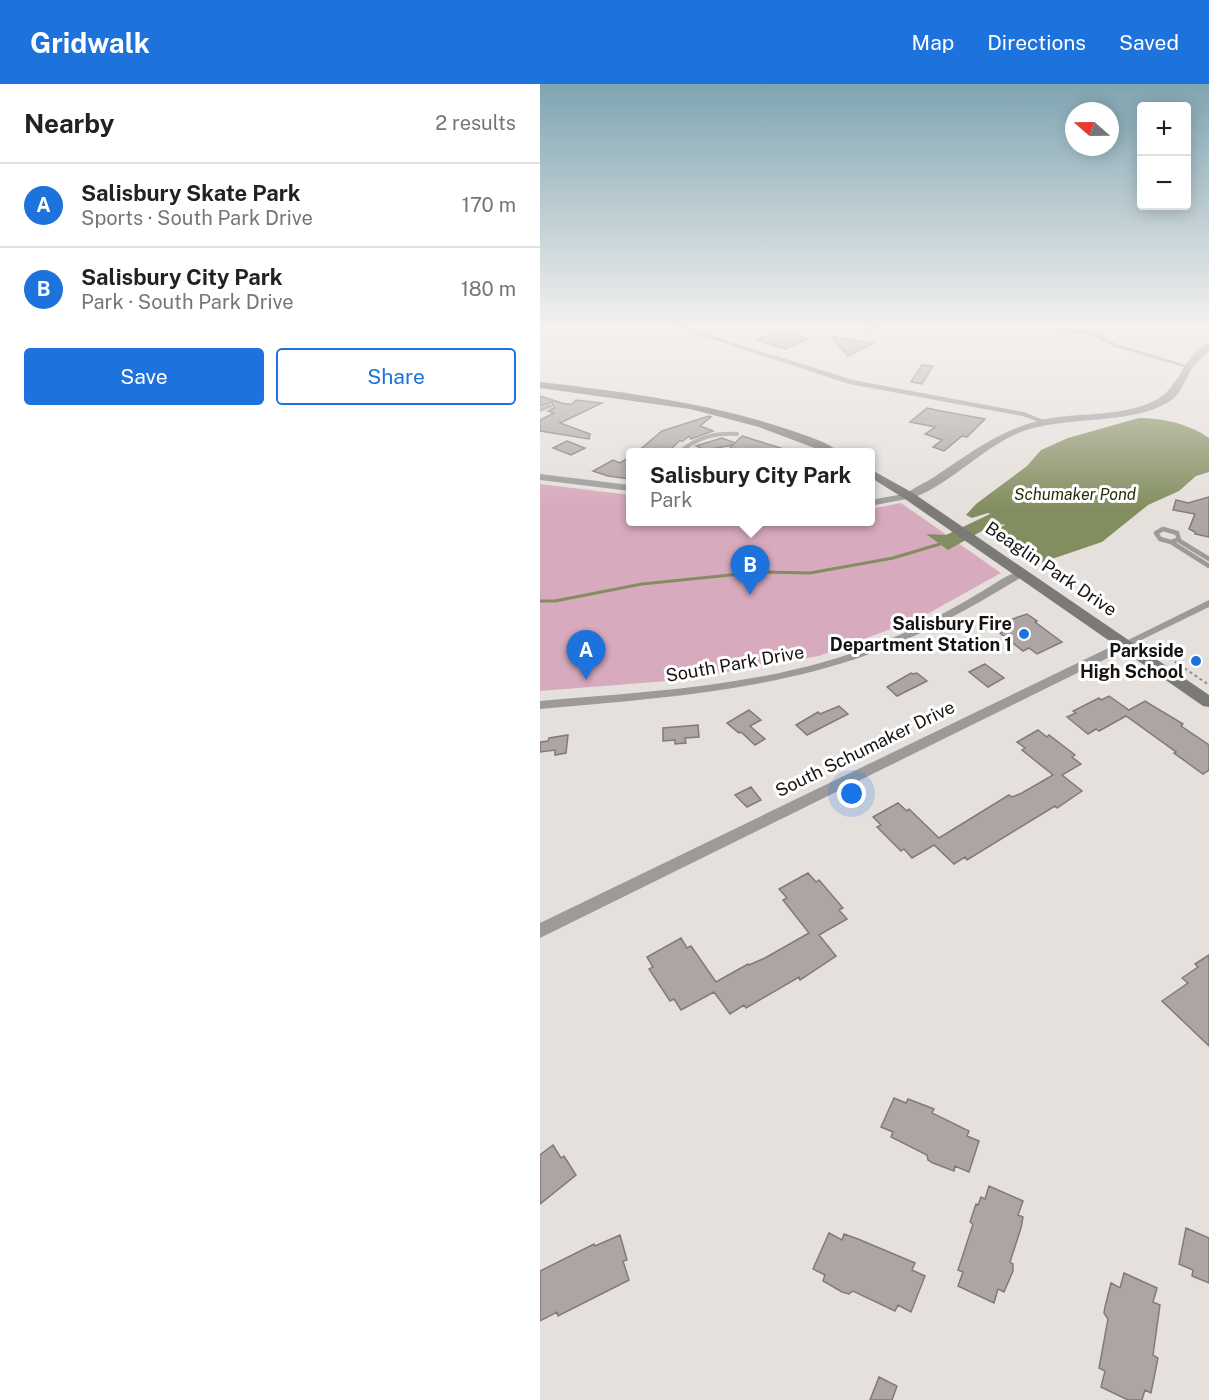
<!DOCTYPE html>
<html lang="en">
<head>
<meta charset="utf-8">
<style>
	body { margin:0; font-family:"Public Sans",sans-serif; background:#f2f2f2; color:#222 }
	.controls { position:absolute; right:18px; top:18px; display:grid; overflow:hidden; border-radius:6px; box-shadow:0 3px 15px #0003 }
	.controls button { width:54px; height:54px; display:grid; place-items:center; padding:0; border:0; border-bottom:2px solid #e0e0e0; background:#fff; color:#222; font:30px sans-serif }
	.compass { position:absolute; left:525px; top:18px; width:54px; height:54px; border-radius:50%; background:#fff; box-shadow:0 3px 15px #0003; rotate:290deg }
	.you { position:absolute; left:312px; top:710px; width:21px; height:21px; margin:-15px; border:4px solid #fff; border-radius:50%; background:#1a73e8; box-shadow:0 0 0 9px #1a73e833 }
	.badge { display:grid; place-items:center; width:39px; height:39px; border-radius:50%; background:#1d72dc; color:#fff; font-size:20px; font-weight:700 }
	.pin { position:absolute; translate:-50% -50px; filter:drop-shadow(0 2px 3px #0008) }
	.pin::after { content:''; position:absolute; top:32px; width:21px; height:18px; background:inherit; clip-path:polygon(0 0,100% 0,50% 100%) }
	.popup { position:absolute; left:86px; top:364px; width:249px; height:78px; box-sizing:border-box; display:grid; place-content:center; border-radius:6px; background:#fff; filter:drop-shadow(0 2px 4px #0005); font-size:20px; white-space:nowrap; color:#767676 }
	.popup b { font-size:22px; color:#222 }
	.popup::after { content:''; position:absolute; left:50%; top:100%; margin-left:-12px; border:12px solid transparent; border-top-color:#fff }
	.list { margin:0; padding:0; list-style:none }
	h2 { display:flex; justify-content:space-between; align-items:center; height:78px; margin:0; padding:0 24px; font-size:26px }
	h2 small { font-size:20px; font-weight:400; color:#767676 }
	.list li { display:grid; grid-template-columns:39px 1fr auto; gap:18px; align-items:center; box-sizing:border-box; height:84px; padding:0 24px; border-top:2px solid #e0e0e0 }
	.list b { display:block; font-size:22px; white-space:nowrap }
	.list p { margin:0; font-size:20px; white-space:nowrap; color:#767676 }
	.list em { font-size:20px; font-style:normal; color:#767676 }
	.actions { display:flex; gap:12px; padding:18px 24px }
	.actions a { flex:1; padding:14px 0; border:2px solid #1d72dc; border-radius:6px; text-align:center; font-size:21px; color:#1d72dc }
	.actions .main { background:#1d72dc; color:#fff }
	.map { position:relative; flex:none; width:669px; height:1316px; overflow:hidden }
	header { display:flex; align-items:center; gap:36px; box-sizing:border-box; height:84px; padding:0 30px; background:#1d72dc; color:#fff }
	header strong { font-size:28px }
	nav { display:flex; gap:33px; margin-inline-start:auto; font-size:21px }
	main { display:flex }
	aside { flex:1; background:#fff }
	.map>svg:first-child { display:block }
	.green { fill:#d8aabd }
	.water { fill:#838e60 }
	.lines { fill:none; stroke-linecap:round; stroke-linejoin:round }
	.stream { stroke:#838e60; stroke-width:3 }
	.building { fill:#ada5a4; stroke:#817a7a; stroke-width:1.5 }
	.path { stroke:#928e8b; stroke-width:2; stroke-dasharray:3 3; stroke-linecap:butt }
	.service-far1 { stroke:#9c9b99; stroke-width:4 }
	.service { stroke:#9c9b99; stroke-width:4.5 }
	.minor { fill:#9c9b99; fill-rule:evenodd }
	.tertiary { fill:#9c9b99; fill-rule:evenodd }
	.secondary { fill:#7b7a76; fill-rule:evenodd }
	.poi-dot { fill:#1d72dc; stroke:#fff; stroke-width:2 }
	.labels { text-anchor:middle; stroke-width:6; stroke-linejoin:round; paint-order:stroke }
	.far-water-label { font-size:16px; font-style:italic; fill:#262d07; stroke:#fff }
	.street-label { font-size:18px; fill:#161413; stroke:#fff }
	.poi-label { font-size:18px; font-weight:bold; fill:#161413; stroke:#fff; text-anchor:end }
</style>
</head>
<body>
<header>
<strong>Gridwalk</strong>
<nav><a>Map</a><a>Directions</a><a>Saved</a></nav>
</header>
<main>
<aside>
<h2>Nearby<small>2 results</small></h2>
<ul class="list">
<li><span class="badge">A</span><div><b>Salisbury Skate Park</b><p>Sports · South Park Drive</p></div><em>170 m</em></li>
<li><span class="badge">B</span><div><b>Salisbury City Park</b><p>Park · South Park Drive</p></div><em>180 m</em></li>
</ul>
<div class="actions"><a class="main">Save</a><a>Share</a></div>
</aside>
<div class="map">
<svg width="669" height="1316" viewBox="0 0 669 1316">
	<rect width="100%" height="100%" fill="#e6e0dc"/>
	<path class="green" d="M0,400L90,411V438H330V425L361,419L461,489L380,534L279,572L140,596L0,607Z"/>
	<path class="water" d="M599,334C624,334 649,340 669,354V388L656,392L639,407L608,421L562,458L500,479L450,447L465,441L464,440L442,447L408,466L386,450L406,451L450,430L448,429L432,434L426,431L436,420L487,382L501,366L528,354Z"/>
	<g class="lines">
		<path class="stream" d="M0,517H15L102,500L220,488L270,489L353,474L400,460"/>
	</g>
	<path class="building" d="M237,247L248,249L268,255L245,265L217,256Z
		M291,253L334,259L308,272Z
		M382,281L393,282L382,300L371,298Z
		M0,312L25,320H32L36,316L62,319L20,339L50,350L49,355L0,347V336L14,329L8,327L14,324L12,318L0,322Z
		M387,324L401,327L445,335L427,353L422,352L404,367L393,363L402,356L385,350L395,343L370,338Z
		M169,332L171,333L160,342L173,347L151,355L149,352L143,357H139L127,369H96L122,347Z
		M202,352L247,366L246,369H185L193,361L165,366L156,362L182,354L195,359Z
		M27,357L45,364L31,371L13,364Z
		M90,373V395L68,392L53,387L73,376L80,379Z
		M669,413V453L655,450V448L649,445L655,430L633,426L636,416L648,419Z
		M487,530L497,537L495,538L522,558L497,570L489,564L483,567L460,549L467,545L462,541L466,540L464,538Z
		M445,580L464,594L448,603L429,588Z
		M371,589L373,590L377,589L387,597L357,612L347,603Z
		M569,612L589,626L605,617L643,640L641,642L669,661V686L663,690L634,669L636,668L586,632L559,647L556,645L548,650L527,633L536,629L533,627L559,614L561,616Z
		M299,622L308,630L267,651L256,641L278,628L280,630Z
		M209,626L221,636L210,642L225,655L215,661L201,648L199,649L187,639Z
		M158,641L159,653L145,654L146,659L135,660V656L123,657V644Z
		M498,646L507,653L509,651L535,671L532,673L541,680L522,691L542,707L517,724L515,722L427,776L425,773L414,780L394,761L372,774L364,765L361,767L337,743L341,741L333,733L358,719L367,727L369,725L399,754L469,711L472,713L482,709L513,691L482,666L485,664L477,658Z
		M28,651L26,669L15,671V666L0,668V658L8,657L9,654Z
		M211,703L221,716L207,723L195,711Z
		M268,789L276,798L279,796L303,824L299,826L307,835L279,851L296,872L260,896L259,893L206,924L204,921L190,930L174,908L141,926L134,915L130,917L109,885L113,883L107,873L141,854L147,864L151,862L176,898L208,880L209,881L225,874L269,849L243,816L247,814L239,805Z
		M669,871V962L622,917L648,899L642,894L658,883L655,880Z
		M354,1014L366,1019L368,1015L394,1025L392,1029L429,1047L427,1052L439,1057L429,1088L415,1082L414,1087L393,1079L388,1076L387,1071L351,1053L353,1048L341,1043Z
		M13,1061L21,1074L24,1072L36,1091L0,1120V1071Z
		M449,1102L483,1117L478,1131L483,1133L481,1144L470,1178L473,1180V1187L464,1208L458,1205L454,1219L418,1202L423,1188L418,1186L433,1140L430,1138L436,1120L438,1121L441,1113L445,1115Z
		M646,1144L669,1154V1199L652,1192L653,1186L639,1180Z
		M289,1149L302,1156L304,1150L318,1155L375,1179L372,1186L385,1192L371,1228L358,1221L355,1227L313,1207L309,1210L302,1208L283,1197L285,1191L273,1185Z
		M80,1151L87,1176L83,1177L89,1196L18,1232L17,1228L0,1237V1187L54,1160L55,1162Z
		M584,1189L617,1204L613,1218L620,1221L613,1271L618,1274L611,1309L605,1306L602,1316H588L561,1303L565,1287L559,1284L568,1235L564,1229L565,1223L571,1199L580,1204Z
		M339,1293L357,1302L352,1316H330Z"/>
	<g class="lines">
		<path class="path" d="M615,564L669,601"/>
		<path class="service-far1" d="M0,326L10,322
			M140,368C157,353 175,349 197,350
			M156,368H161"/>
		<path class="service" d="M156,368H161
			M623,445L637,449L639,455L631,458L620,455L616,449Z
			M638,456L669,475
			M631,458L669,482"/>
		<path class="minor" d="M126,240H134L313,296L484,328L506,337L502,339L482,332L309,300Z
			M337,240H345L326,248L321,247Z
			M517,244L556,248L576,260L653,283L647,284L572,262L552,251L515,247L514,246Z
			M0,390L90,401V407L0,396Z
			M369,409L373,412L372,414L330,422V416Z
			M482,486L485,487V491C435,521 383,552 327,571C222,608 110,615 0,625V617C114,607 233,602 340,559C373,546 404,530 434,512C449,504 465,491 482,486Z
			M669,516V523L589,562H581L580,560Z"/>
		<path class="tertiary" d="M669,258V266C664,272 658,277 653,283C646,293 643,306 634,314C596,344 520,329 474,351C439,367 404,405 369,415L364,412C372,404 385,399 394,393C432,368 465,342 511,334C544,329 584,332 614,317C640,305 643,270 669,258Z
			M585,556L590,557L592,560L590,563L0,854V839Z"/>
		<path class="secondary" d="M0,298C86,308 171,319 253,347C267,352 288,358 299,368H285L219,343L150,325L0,304Z
			M330,385L373,409L669,611V623L663,622L365,415L330,393Z"/>
	</g>
	<linearGradient id="sky" x2="0" y2="1"><stop stop-color="#7fa5b2"/><stop offset="0.57" stop-color="#f4f1ef"/><stop offset="1" stop-color="#f4f1ef" stop-opacity="0"/></linearGradient>
	<rect width="669" height="424" fill="url(#sky)"/>
	<g class="poi-dot">
		<circle cx="484" cy="550" r="6"/>
		<circle cx="656" cy="577" r="6"/>
	</g>
	<g class="labels">
		<g class="far-water-label">
			<text x="535" y="416">Schumaker Pond</text>
		</g>
		<g class="street-label">
			<text transform="translate(511 485) rotate(34)" y="6">Beaglin Park Drive</text>
			<text transform="translate(195 580) rotate(-10)" y="6">South Park Drive</text>
			<text transform="translate(325 665) rotate(-26)" y="6">South Schumaker Drive</text>
		</g>
		<g class="poi-label">
			<text x="472" y="546">Salisbury Fire<tspan x="472" dy="21">Department Station 1</tspan></text>
			<text x="644" y="573">Parkside<tspan x="644" dy="21">High School</tspan></text>
		</g>
	</g>
</svg>
<div class="controls">
<button>+</button>
<button>−</button>
</div>
<svg class="compass" viewBox="-18 -18 36 36"><path d="M0-13l5 13h-10z" fill="#e53935"/><path d="M0 13l5-13h-10z" fill="#767676"/></svg>
<div class="you"></div>
<div class="pin badge" style="left:46px;top:596px">A</div>
<div class="pin badge" style="left:210px;top:511px">B</div>
<div class="popup"><b>Salisbury City Park</b>Park</div>
</div>
</main>
</body>
</html>
